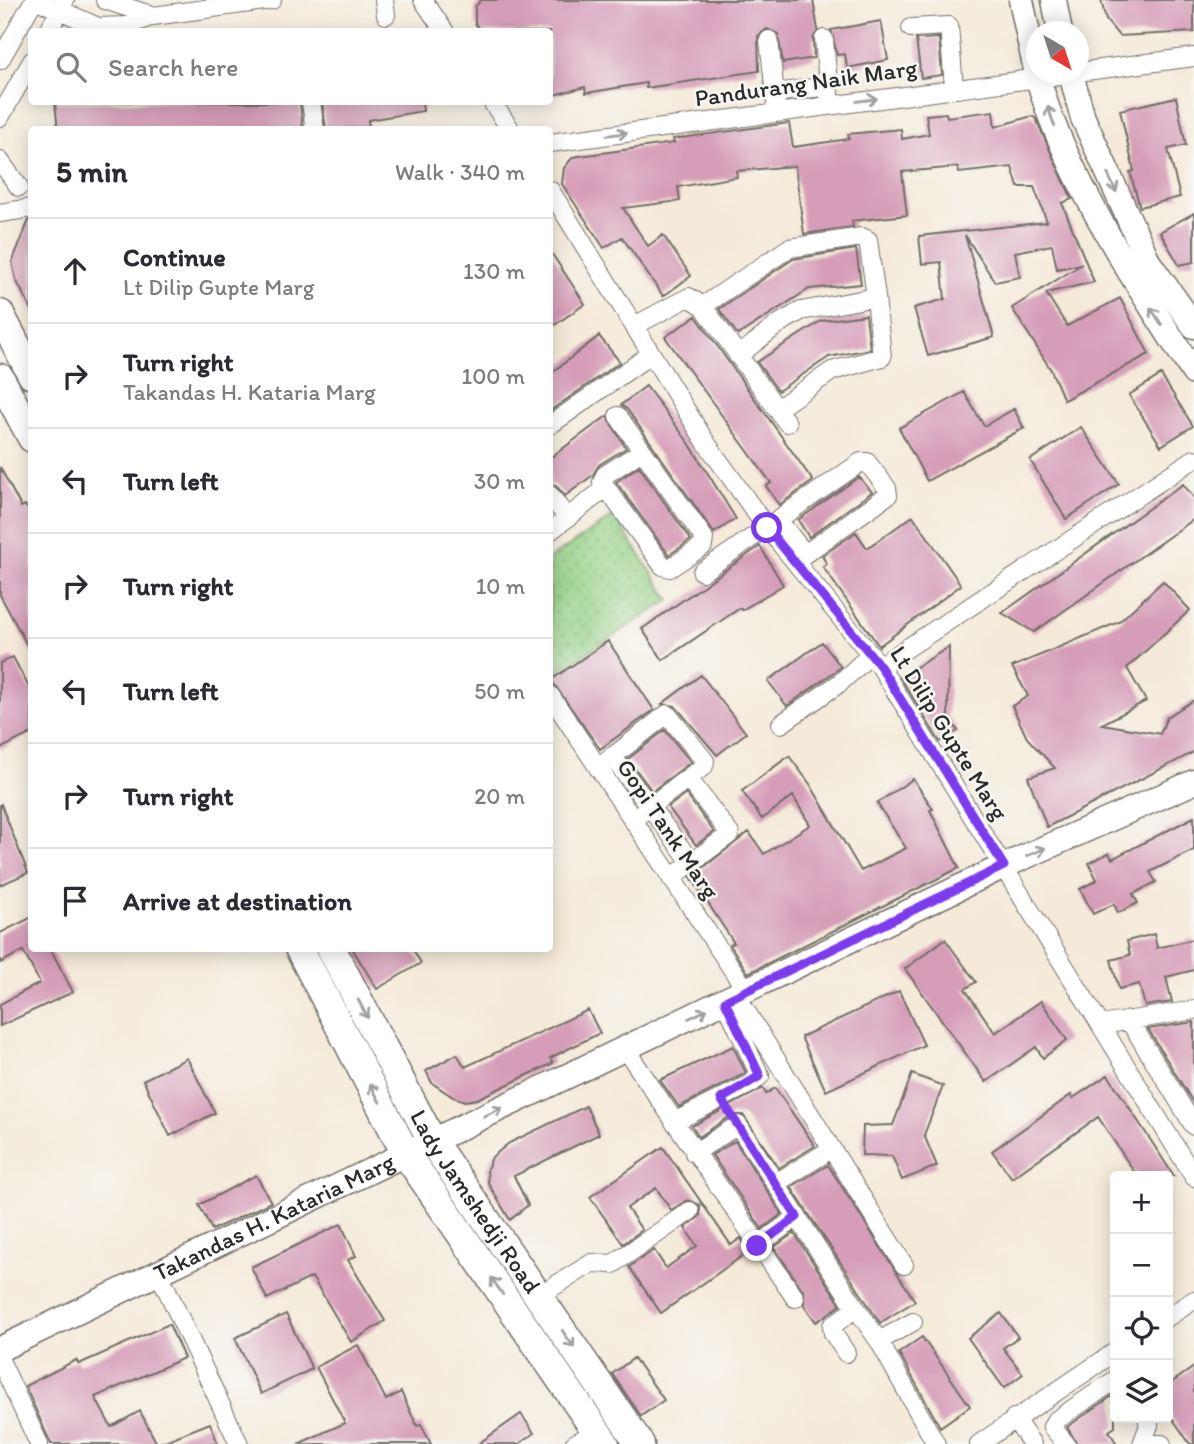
<!DOCTYPE html>
<html lang="en">
<head>
<meta charset="utf-8">
<style>
	body { margin:0; font-family:Itim,sans-serif; background:#f2f2f3; color:#2b2b33 }
	.controls { position:absolute; right:21px; bottom:21px; display:grid; overflow:hidden; border-radius:7px; box-shadow:0 4px 18px #0003 }
	.controls button { width:63px; height:63px; display:grid; place-items:center; padding:0; border:0; border-bottom:2px solid #e1e1e2; background:#fff; color:#2b2b33; font:35px sans-serif }
	.compass { position:absolute; left:1026px; top:21px; width:63px; height:63px; border-radius:50%; background:#fff; box-shadow:0 4px 18px #0003; rotate:141deg }
	.stop { position:absolute; width:21px; height:21px; margin:-16px; border:5px solid #7c3aed; border-radius:50%; background:#fff }
	.stop.end { background:#7c3aed; border-color:#fff; box-shadow:0 2px 7px #0008 }
	.list { margin:0; padding:0; list-style:none }
	h2 { display:flex; justify-content:space-between; align-items:center; height:91px; margin:0; padding:0 28px; font-size:30px }
	h2 small { font-size:23px; font-weight:400; color:#7c7c81 }
	.list li { display:grid; grid-template-columns:46px 1fr auto; gap:21px; align-items:center; box-sizing:border-box; height:105px; padding:0 28px; border-top:2px solid #e1e1e2 }
	.list b { display:block; font-size:26px; white-space:nowrap }
	.list p { margin:0; font-size:23px; white-space:nowrap; color:#7c7c81 }
	.list em { font-size:23px; font-style:normal; color:#7c7c81 }
	.icon { flex:none; width:38px; height:38px; fill:none; stroke:currentColor; stroke-width:2; stroke-linecap:round; stroke-linejoin:round }
	.map { position:relative; flex:none; width:1194px; height:1444px; overflow:hidden }
	.search { position:absolute; background:#fff; box-shadow:0 4px 18px #0003; left:28px; top:28px; width:525px; height:77px; display:flex; align-items:center; gap:18px; box-sizing:border-box; padding:0 24px; border-radius:7px; color:#7c7c81; font-size:26px }
	.panel { position:absolute; background:#fff; box-shadow:0 4px 18px #0003; left:28px; top:126px; width:525px; height:826px; border-radius:7px }
	.map>svg:first-child { display:block }
	.park { fill:url(#park-dots); stroke:#607e58; stroke-width:2 }
	.building { fill:#d69db8 }
	.lines { fill:none; stroke-linecap:round; stroke-linejoin:round }
	.street-casing { stroke:#726e68; stroke-width:20 }
	.secondary-casing { stroke:#726e68; stroke-width:27 }
	.primary-casing { stroke:#726e68; stroke-width:31 }
	.street { stroke:#fff; stroke-width:18 }
	.secondary { stroke:#fff; stroke-width:24 }
	.primary { stroke:#fff; stroke-width:28 }
	.oneway { stroke:#a0a0a0 }
	.route { stroke:#7c3aed; stroke-width:9 }
	.labels { text-anchor:middle; stroke-width:5; stroke-linejoin:round; paint-order:stroke }
	.street-label { font-size:24px; fill:#2b2b2b; stroke:#f6f6f2 }
</style>
</head>
<body>
<div class="map">
<svg width="1194" height="1444" viewBox="0 0 1194 1444">
	<defs>
		<pattern id="park-dots" width="8" height="8" patternUnits="userSpaceOnUse" patternTransform="scale(1.75)"><rect width="8" height="8" fill="#94d186"/><path d="M2 2h.1M6 6h.1" fill="none" stroke="#79aa6e" stroke-width="1.8" stroke-linecap="round"/></pattern>
	</defs>
	<rect width="100%" height="100%" fill="#f6f6f2"/>
	<filter id="ink" filterUnits="userSpaceOnUse"><feTurbulence type="fractalNoise" baseFrequency=".0143" numOctaves="2"/><feDisplacementMap in="SourceGraphic" scale="14" xChannelSelector="R" yChannelSelector="G"/><feConvolveMatrix kernelMatrix="1 2 1 2 8 2 1 2 1" color-interpolation-filters="sRGB"/></filter>
	<filter id="wash" filterUnits="userSpaceOnUse"><feTurbulence type="fractalNoise" baseFrequency=".00686" numOctaves="4" result="noise"/><feDisplacementMap in="SourceGraphic" scale="28" xChannelSelector="R" yChannelSelector="G"/><feGaussianBlur stdDeviation="1.57" result="paint"/><feColorMatrix in="noise" values="0 0 0 0 0 0 0 0 0 0 0 0 0 0 0 0 0 1.4 0 .05"/><feComposite in="paint" operator="in"/></filter>
	<g filter="url(#wash)">
		<rect width="100%" height="100%" fill="#f5ead9"/>
		<path class="park" d="M614,516L670,600L550,676V558Z"/>
		<g id="blocks">
			<path class="building" d="M481,0H813L818,30L813,39L814,58L783,63L778,34L767,29L758,36L759,71L646,88V83L586,93L585,87L550,96V32H481L475,23V7Z
				M1101,0H1194V32L1119,36L1106,20Z
				M881,21L888,60L847,68L845,54L837,55L831,30Z
				M939,38L942,75L921,78L916,39Z
				M1176,97L1186,145L1168,149L1180,197L1140,207L1130,172L1134,171L1120,110Z
				M55,102H300L303,130H58Z
				M322,102H422L423,111L368,120L369,127L326,130Z
				M993,111L995,127L1032,116L1036,119L1072,199L1062,203L1094,282L1046,293L1067,326L1120,298L1149,354L1064,400L1051,370L1012,308L1082,264L1057,269L1052,245L1015,252L1020,277L995,282L965,235L994,337L928,356L914,308L945,299L941,262L922,264L919,236L1047,222L1034,187H1018L1012,167L959,173L958,167L902,172L907,215L852,221L853,227L804,234L795,166L736,171L737,177L678,187L680,201L623,208L648,246L663,235L691,276L663,296L622,237L604,248L562,184L564,168L573,157L674,143L673,139L789,123L793,147L849,139L848,134L901,129L902,139L929,134L926,115L946,113L947,117Z
				M1194,213V262L1179,265L1160,232Z
				M29,220H32V311L16,280L12,262Z
				M856,249L861,284L809,289L738,335L719,309L793,259Z
				M550,251L585,304L550,328Z
				M866,315L870,349L829,357L778,391L757,362L821,321Z
				M696,316L813,481L779,505L766,486L771,483L665,337Z
				M599,336L620,362L550,411V374Z
				M1161,375L1193,426L1161,446L1129,395Z
				M646,386L689,443L736,519L714,533L627,409L621,405Z
				M964,392L984,426L1014,409L1024,428L927,481L899,428Z
				M607,416L626,448L599,465L593,475L565,496L555,485L550,484V458Z
				M1081,427L1119,484L1066,519L1030,460Z
				M639,466L691,540L669,555L616,482Z
				M0,467L21,507L25,505L32,517V654L0,595Z
				M859,477L872,492L809,537L798,520Z
				M1183,484L1194,498V519L1034,632L1002,613Z
				M913,516L961,585L879,646L823,567L827,564L822,556L856,532L867,548Z
				M760,546L783,585L742,610L740,608L663,660L642,629Z
				M1163,581L1190,610L1127,668L1146,701L1102,724L1160,734L1167,717L1194,700V752L1047,827L1028,777L1055,768L1027,738L1012,706L1028,696L1012,667L1119,622Z
				M608,641L654,710L600,749L551,680Z
				M822,642L841,667L787,706L768,681Z
				M949,647L948,716L958,731L940,742L900,677Z
				M13,657L32,693V733L0,749V663Z
				M701,675L746,733L717,755L675,706L662,704Z
				M665,730L691,762L652,791L628,759Z
				M789,756L810,784L861,871L906,848L877,803L913,779L933,809L930,810L959,868L748,973L730,945L734,943L691,877L749,832L764,854L810,825L793,796L762,819L742,791Z
				M686,794L714,832L696,845L668,807Z
				M1,804L28,873L0,885V805Z
				M1194,817V850L1150,872L1156,882L1133,894L1138,903L1118,913L1114,904L1093,914L1080,889L1097,880L1089,863L1109,853L1112,859Z
				M32,917V947L28,948H50L73,992L0,1026V1004L40,983L23,951L0,963V933Z
				M1154,934L1157,948L1194,939V970L1166,977L1172,1002L1145,1006L1139,984L1119,989L1111,960L1130,955L1127,941Z
				M945,939L976,982L965,989L995,1033L1041,1001L1067,1040L1043,1058L1036,1047L986,1082L905,969Z
				M352,948H412L421,963L377,989Z
				M899,991L924,1045L826,1091L801,1037Z
				M588,1010L600,1033L550,1058L553,1063L477,1099L465,1101L453,1097L432,1083L426,1071L457,1054L465,1067Z
				M1194,1022V1104L1148,1029Z
				M733,1046L746,1073L679,1107L660,1080Z
				M187,1058L215,1113L170,1136L143,1080Z
				M912,1074L943,1086L924,1135L937,1166L902,1180L892,1156L862,1155L863,1126L893,1125Z
				M1108,1075L1174,1176H1137L1098,1117L1012,1178L992,1151L1071,1095L1073,1098Z
				M763,1088L766,1094L775,1088L815,1146L779,1168L743,1115H732L699,1137L692,1126Z
				M586,1106L599,1134L514,1176L528,1205L510,1220L488,1183L487,1169L492,1157L509,1143Z
				M735,1141L782,1214L762,1229L712,1155Z
				M663,1147L731,1245L741,1238L748,1252L661,1313L629,1267L654,1250L666,1268L697,1246L685,1228L700,1216V1205L688,1200L671,1210L656,1188L627,1208L642,1230L623,1244L590,1197Z
				M828,1165L915,1301L880,1323L791,1187Z
				M256,1175L271,1202L212,1230L199,1205Z
				M341,1224L356,1256L348,1260L385,1321L351,1342L312,1277L267,1299L251,1267Z
				M794,1233L841,1305L816,1322L804,1305V1292L774,1247Z
				M1001,1313L1018,1337L1003,1348L1023,1374L1004,1388L968,1338Z
				M286,1314L312,1369L261,1394L235,1338Z
				M169,1324L184,1358L95,1397L111,1427L140,1411L157,1444H51L25,1386L76,1360L79,1364Z
				M922,1337L970,1406L940,1427L899,1353Z
				M358,1345L386,1400L401,1392L417,1426L421,1424L431,1444H298L345,1423L316,1367Z
				M634,1358L664,1400L641,1416L612,1374Z
				M1194,1367V1444H1190L1168,1412V1385Z
				M1115,1394V1427L1109,1431L1117,1444H1077L1067,1427Z
				M521,1414L534,1433L519,1444H478Z
				M210,1423L218,1444H160V1443Z"/>
		</g>
	</g>
	<g filter="url(#ink)">
		<use href="#blocks" fill-opacity="0" stroke="#726e68" stroke-width="2"/>
		<g class="lines">
			<defs>
				<path id="street" d="M37,0L98,27L126,26L153,16L272,0
					M105,0L153,16
					M384,0L386,15
					M423,0L445,32
					M911,28L949,26L954,88
					M48,32L65,0
					M824,39L830,105
					M769,40L777,112
					M0,60L34,0
					M1078,72L1194,57
					M775,93L829,86
					M311,102L315,130
					M492,102L511,130
					M0,117L32,61
					M550,143L1069,74
					M0,161L19,187
					M550,190L707,444L761,520L880,666L1194,1177
					M0,213L32,208
					M703,306L789,248L862,237L868,240L876,297L801,311L780,323L738,356
					M634,326L689,297L703,306L787,423
					M777,409L832,371L882,357L876,297
					M618,416L704,538L703,546L670,568L663,566L602,482L605,475L642,451
					M550,425L651,354
					M550,495L567,518
					M778,520L805,554
					M550,531L606,488
					M702,572L861,462H867L887,488L888,495L795,561
					M880,666L1194,459
					M550,695L746,990
					M781,724L841,682L871,654
					M612,756L692,863
					M598,768L667,714L705,761L704,766L632,820
					M671,878L730,834L688,778
					M736,995L904,1265
					M1129,1020L1194,1126
					M1101,1025L1194,1010
					M626,1050L795,1298
					M674,1122L752,1083L760,1076L725,1001
					M694,1153L738,1125L856,1308L832,1326L833,1333L846,1353
					M776,1183L822,1155
					M757,1246L797,1217
					M159,1273L239,1444
					M538,1296L592,1263L613,1264L690,1211
					M856,1308L879,1341L913,1322
					M1168,1317L1194,1300
					M879,1341L936,1444
					M0,1360L39,1444
					M1014,1418L1032,1444
					M574,1444L596,1432
					M979,1444L1115,1352
					M1066,1444L1052,1427L1055,1421L1115,1380
					M1142,1444L1149,1425L1147,1418
					M1145,1444H1162"/>
				<g id="secondary">
					<path d="M1021,0C1030,42 1037,84 1053,123C1089,212 1142,293 1194,373"/>
					<path d="M1054,0L1060,32"/>
					<path d="M1071,74L1083,118L1149,263L1194,326"/>
					<path id="s1" d="M0,1349L1004,866L1194,782"/>
				</g>
				<g id="primary">
					<path d="M0,314L32,375"/>
					<path d="M0,378L32,438"/>
					<path d="M299,948L406,1154L605,1444"/>
					<path id="s2" d="M331,948L432,1141L640,1444"/>
				</g>
			</defs>
			<use href="#street" class="street-casing"/>
			<use href="#secondary" class="secondary-casing"/>
			<use href="#primary" class="primary-casing"/>
			<use href="#street" class="street"/>
			<use href="#secondary" class="secondary"/>
			<use href="#primary" class="primary"/>
		</g>
		<defs><path id="oneway-shaft" d="M-6 0H5M1.5-3L5.5 0L1.5 3" fill="none" stroke-width="1.6" stroke-linecap="round" stroke-linejoin="round" transform="scale(1.75)"/></defs>
		<g class="oneway">
			<use href="#oneway-shaft" transform="translate(867 100) rotate(-8)"/>
			<use href="#oneway-shaft" transform="translate(1051 116) rotate(-110)"/>
			<use href="#oneway-shaft" transform="translate(617 134) rotate(-8)"/>
			<use href="#oneway-shaft" transform="translate(1112 183) rotate(65)"/>
			<use href="#oneway-shaft" transform="translate(1156 316) rotate(-123)"/>
			<use href="#oneway-shaft" transform="translate(1036 852) rotate(-24)"/>
			<use href="#oneway-shaft" transform="translate(363 1009) rotate(62)"/>
			<use href="#oneway-shaft" transform="translate(698 1014) rotate(-26)"/>
			<use href="#oneway-shaft" transform="translate(375 1093) rotate(-118)"/>
			<use href="#oneway-shaft" transform="translate(493 1112) rotate(-25)"/>
			<use href="#oneway-shaft" transform="translate(497 1286) rotate(-124)"/>
			<use href="#oneway-shaft" transform="translate(568 1339) rotate(56)"/>
		</g>
	</g>
	<g class="lines" filter="url(#ink)">
		<path class="route" d="M757,1246L797,1217L721,1099L760,1076L725,1001L1004,866L880,666L767,528"/>
	</g>
	<g class="labels">
		<g class="street-label">
			<text transform="translate(806 83) rotate(-8)" y="8">Pandurang Naik Marg</text>
			<text transform="translate(949 733) rotate(58)" y="8">Lt Dilip Gupte Marg</text>
			<text transform="translate(668 829) rotate(56)" y="8">Gopi Tank Marg</text>
			<text dy="8" stroke="none"><textPath href="#s2" startOffset="292">Lady Jamshedji Road</textPath></text>
			<text dy="8" stroke="none"><textPath href="#s1" startOffset="304">Takandas H. Kataria Marg</textPath></text>
		</g>
	</g>
</svg>
<div class="controls">
<button>+</button>
<button>−</button>
<button><svg class="icon" aria-label="locate" viewBox="0 0 24 24"><circle cx="12" cy="12" r="6"/><path d="M12 2v4M12 18v4M2 12h4M18 12h4"/></svg></button>
<button><svg class="icon" aria-label="layers" viewBox="0 0 24 24"><path d="M12 4l9 5-9 5-9-5zM3 14l9 5 9-5"/></svg></button>
</div>
<svg class="compass" viewBox="-18 -18 36 36"><path d="M0-13l5 13h-10z" fill="#e53935"/><path d="M0 13l5-13h-10z" fill="#7c7c81"/></svg>
<div class="stop" style="left:767px;top:528px"></div>
<div class="stop end" style="left:757px;top:1246px"></div>
<div class="search"><svg class="icon" aria-label="search" viewBox="0 0 24 24"><circle cx="10" cy="10" r="6"/><path d="M15 15l6 6"/></svg>Search here</div>
<section class="panel">
<h2>5 min<small>Walk · 340 m</small></h2>
<ul class="list">
<li><svg class="icon" aria-label="ahead" viewBox="0 0 24 24"><path d="M12 20V5M6 11l6-6 6 6"/></svg><div><b>Continue</b><p>Lt Dilip Gupte Marg</p></div><em>130 m</em></li>
<li><svg class="icon" aria-label="right" viewBox="0 0 24 24"><path d="M7 20v-9h11M14 6l5 5-5 5"/></svg><div><b>Turn right</b><p>Takandas H. Kataria Marg</p></div><em>100 m</em></li>
<li><svg class="icon" aria-label="left" viewBox="0 0 24 24"><path d="M17 20v-9H6M10 6l-5 5 5 5"/></svg><div><b>Turn left</b></div><em>30 m</em></li>
<li><svg class="icon" aria-label="right" viewBox="0 0 24 24"><path d="M7 20v-9h11M14 6l5 5-5 5"/></svg><div><b>Turn right</b></div><em>10 m</em></li>
<li><svg class="icon" aria-label="left" viewBox="0 0 24 24"><path d="M17 20v-9H6M10 6l-5 5 5 5"/></svg><div><b>Turn left</b></div><em>50 m</em></li>
<li><svg class="icon" aria-label="right" viewBox="0 0 24 24"><path d="M7 20v-9h11M14 6l5 5-5 5"/></svg><div><b>Turn right</b></div><em>20 m</em></li>
<li><svg class="icon" aria-label="arrive" viewBox="0 0 24 24"><path d="M6 21V4h12l-3 4 3 4H6"/></svg><div><b>Arrive at destination</b></div></li>
</ul>
</section>
</div>
</body>
</html>
